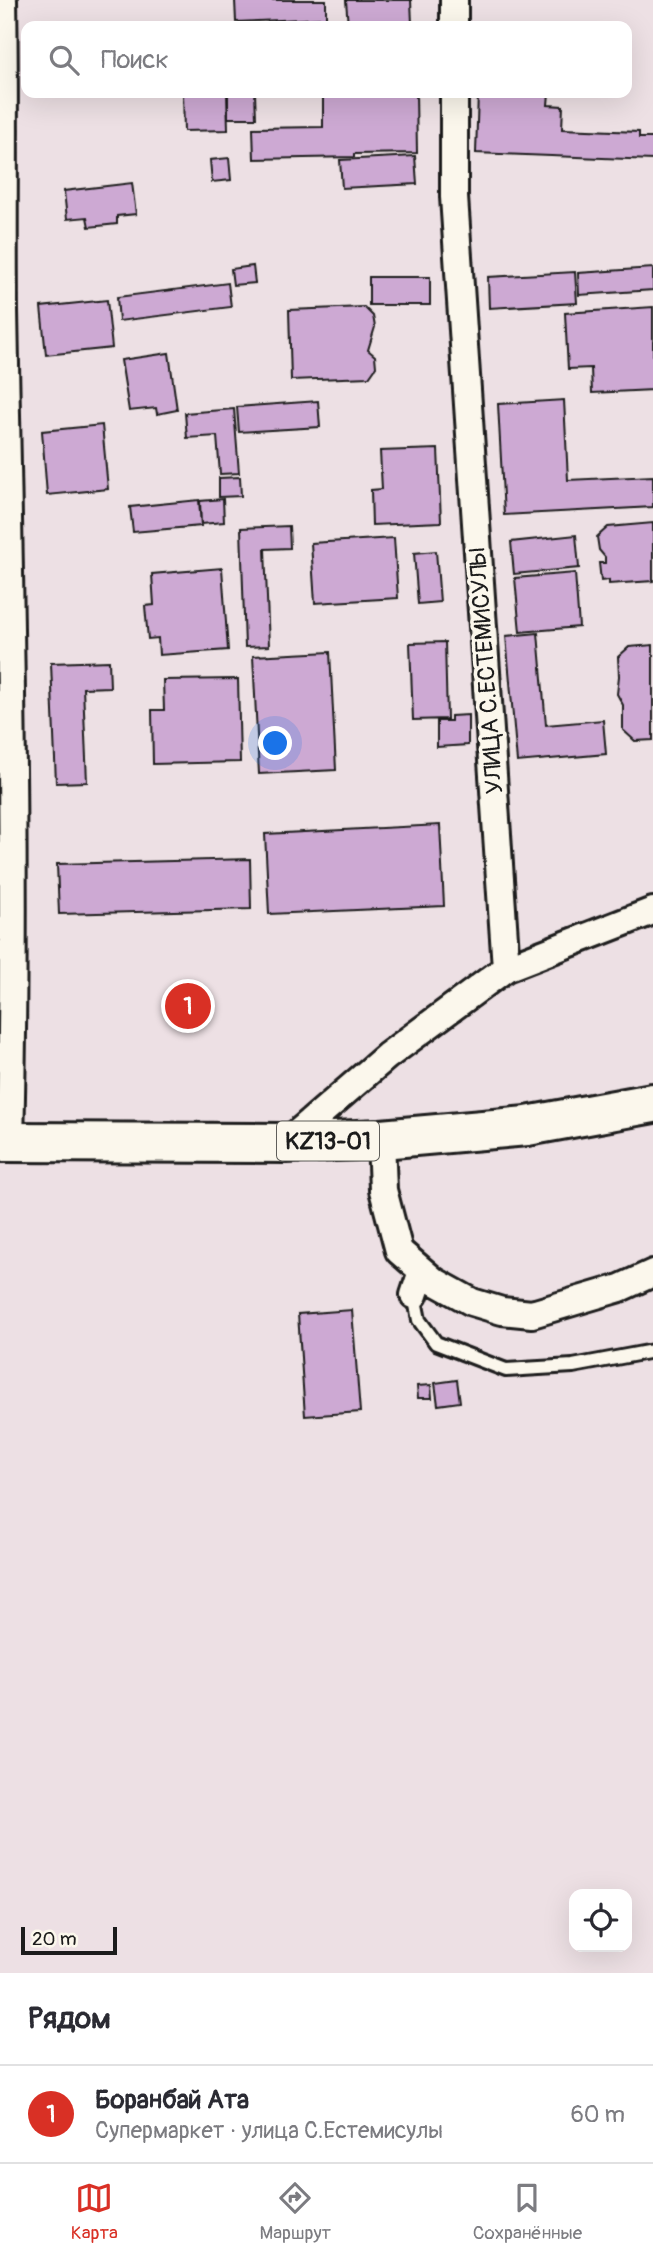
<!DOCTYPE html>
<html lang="ru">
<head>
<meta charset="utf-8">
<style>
	body { margin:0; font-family:Pangolin,sans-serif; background:#f2f2f3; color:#2b2b33 }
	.controls { position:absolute; right:21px; bottom:21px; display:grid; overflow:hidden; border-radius:14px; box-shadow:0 7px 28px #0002 }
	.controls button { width:63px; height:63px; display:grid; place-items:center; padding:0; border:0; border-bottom:2px solid #e1e1e2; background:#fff; color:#2b2b33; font:35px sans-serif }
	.scale { position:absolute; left:21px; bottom:18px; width:96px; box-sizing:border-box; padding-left:7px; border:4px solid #1c1c1c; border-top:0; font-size:19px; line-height:24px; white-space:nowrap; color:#1c1c1c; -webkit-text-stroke:5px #fbf7ec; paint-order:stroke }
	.you { position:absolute; left:276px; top:744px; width:24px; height:24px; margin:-18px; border:5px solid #fff; border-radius:50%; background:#1a73e8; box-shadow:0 0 0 10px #1a73e833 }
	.badge { display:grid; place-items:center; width:46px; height:46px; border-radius:50%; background:#d93025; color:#fff; font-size:23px; font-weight:700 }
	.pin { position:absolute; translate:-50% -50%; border:4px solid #fff; box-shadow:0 2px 7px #0006 }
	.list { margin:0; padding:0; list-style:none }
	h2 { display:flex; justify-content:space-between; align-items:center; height:91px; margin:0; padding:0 28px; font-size:30px }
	h2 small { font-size:23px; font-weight:400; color:#7c7c81 }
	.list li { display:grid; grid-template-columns:46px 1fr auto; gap:21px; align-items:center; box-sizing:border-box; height:98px; padding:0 28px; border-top:2px solid #e1e1e2 }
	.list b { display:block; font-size:26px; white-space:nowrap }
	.list p { margin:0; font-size:23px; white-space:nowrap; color:#7c7c81 }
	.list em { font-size:23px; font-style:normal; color:#7c7c81 }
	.icon { flex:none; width:38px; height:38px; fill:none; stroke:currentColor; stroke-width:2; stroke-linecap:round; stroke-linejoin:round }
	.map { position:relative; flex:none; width:653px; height:1973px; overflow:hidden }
	.search { position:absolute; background:#fff; box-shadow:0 7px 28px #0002; left:21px; right:21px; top:21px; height:77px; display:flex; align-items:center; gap:18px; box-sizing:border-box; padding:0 24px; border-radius:14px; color:#7c7c81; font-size:26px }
	.sheet { height:189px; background:#fff }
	nav { display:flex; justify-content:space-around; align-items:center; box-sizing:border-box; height:98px; border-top:2px solid #e1e1e2; background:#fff; font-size:19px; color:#7c7c81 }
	nav a { display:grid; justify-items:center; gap:4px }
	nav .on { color:#d93025 }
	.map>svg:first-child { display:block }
	.building { fill:#cda9d3; stroke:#1c1c1c; stroke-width:2 }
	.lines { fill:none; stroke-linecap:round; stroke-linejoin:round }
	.lane-casing { stroke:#1c1c1c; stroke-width:18 }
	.street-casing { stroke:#1c1c1c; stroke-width:32 }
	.highway-casing { stroke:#1c1c1c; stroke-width:44 }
	.lane { stroke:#fbf7ec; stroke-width:12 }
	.street { stroke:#fbf7ec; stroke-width:26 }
	.highway { stroke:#fbf7ec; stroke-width:38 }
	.labels { text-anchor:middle; stroke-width:7; stroke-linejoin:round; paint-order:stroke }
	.shield { fill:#fbf7ec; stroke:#5f5e5a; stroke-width:2 }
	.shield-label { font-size:23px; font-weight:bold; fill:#1c1c1c }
	.street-label { font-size:24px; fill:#1c1c1c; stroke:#fbf7ec }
</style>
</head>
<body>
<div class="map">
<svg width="653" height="1973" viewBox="0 0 653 1973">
	<rect width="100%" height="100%" fill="#ede0e4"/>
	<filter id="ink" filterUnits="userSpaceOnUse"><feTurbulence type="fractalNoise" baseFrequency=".0143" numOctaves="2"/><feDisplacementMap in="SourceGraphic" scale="14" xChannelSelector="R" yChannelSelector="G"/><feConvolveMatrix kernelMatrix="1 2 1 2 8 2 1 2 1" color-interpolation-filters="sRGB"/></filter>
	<g filter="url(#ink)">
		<path class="building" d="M235,0H326V18L236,22Z
			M346,0H411L412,24L348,26Z
			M183,93H227L228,130L184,131Z
			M228,93H255L256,118H228Z
			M323,93H416L417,153L354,154V157L254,159L253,128L323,127Z
			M478,93H549L548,105L563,106L562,129L639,132V138H653V160L476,153Z
			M415,156L417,184L342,188L340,160Z
			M229,158L231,180L212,182L210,160Z
			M132,183L136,214L117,216V224L89,227L87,217L67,219L64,191Z
			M253,266L255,283L233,285L231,269Z
			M653,268V290L579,295L578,273Z
			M575,272L577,303L489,308L488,277Z
			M369,277H430V305H369Z
			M228,283L231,307L119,321L117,297Z
			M107,300L112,348L46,355L41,307Z
			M364,307L373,316L375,327L368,350L375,356L376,367L369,377L291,380L289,310Z
			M653,307V390L592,393L591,368L568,369L565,313Z
			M169,353L177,410L157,414L156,408L129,411L121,360Z
			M564,400L568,480L653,476V507L504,515L498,404Z
			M318,401L320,427L239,432L237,407Z
			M234,409L239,473L220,474L217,436L187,438L185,413Z
			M102,425L108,489L47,495L42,431Z
			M438,449L441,522L372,525L371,490L382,489L380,451Z
			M240,477L241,496L219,497V478Z
			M223,499L224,522L201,524L200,501Z
			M199,500L201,526L133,532L130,507Z
			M653,523V581L609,584V580L601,581L599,563H605V557L599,550L597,537L608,527Z
			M289,526L290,548L265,549L269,646L245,647L241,528Z
			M576,535L579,568L514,574L511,542Z
			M394,538L398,598L315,603L311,543Z
			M436,551L440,602L418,604L414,553Z
			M222,568L228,650L159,655L158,638L148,639L145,606L154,605L152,574Z
			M575,573L579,627L520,632L515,578Z
			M538,633L546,725L603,720L606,754L517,762L506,636Z
			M445,642L447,719L413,720L410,643Z
			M653,645V740L635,741L623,730V705L617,694L619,676L618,657L629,647Z
			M330,652L336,770L259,774L253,656Z
			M109,661L110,687L83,688L87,782L56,783L51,663Z
			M238,679L240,762L153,764L152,710H164L163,680Z
			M468,715V745L437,747V721H451V716Z
			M440,825L444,906L269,914L265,834Z
			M250,859L251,909L59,914L57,864Z
			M352,1310L360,1412L305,1416L298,1314Z
			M457,1380L460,1402L438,1405L435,1383Z
			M431,1385L432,1398H418L417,1386Z"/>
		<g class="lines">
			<defs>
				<path id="lane" d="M414,1295L419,1320L436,1343L506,1370L573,1366L653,1351"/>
				<path id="street" d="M3,0C5,103 3,207 4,310C9,587 17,865 10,1142
					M454,26V0
					M454,93V197L506,968
					M381,1139L383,1190L399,1251L434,1281L472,1302L502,1311L532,1314L620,1288L653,1273
					M286,1143L387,1056L506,968L653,911
					M414,1295L422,1271"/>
				<path id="highway" d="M0,1142L286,1143L381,1139L527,1126L653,1103"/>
			</defs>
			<use href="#lane" class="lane-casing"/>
			<use href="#street" class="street-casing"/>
			<use href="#highway" class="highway-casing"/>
			<use href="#lane" class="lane"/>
			<use href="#street" class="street"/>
			<use href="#highway" class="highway"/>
		</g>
	</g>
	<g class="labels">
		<rect class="shield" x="277" y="1121.5" width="102" height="39" rx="5"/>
		<g class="shield-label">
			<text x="328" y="1149">KZ13-01</text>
		</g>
		<g class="street-label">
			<text transform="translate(486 671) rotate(-94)" y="8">УЛИЦА С.ЕСТЕМИСУЛЫ</text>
		</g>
	</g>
</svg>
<div class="controls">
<button><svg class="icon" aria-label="locate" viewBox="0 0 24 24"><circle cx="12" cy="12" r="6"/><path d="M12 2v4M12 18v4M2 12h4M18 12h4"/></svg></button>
</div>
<div class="scale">20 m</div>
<div class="you"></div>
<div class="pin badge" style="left:188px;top:1006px">1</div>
<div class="search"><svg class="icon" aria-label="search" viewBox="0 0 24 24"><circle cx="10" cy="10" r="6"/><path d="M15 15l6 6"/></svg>Поиск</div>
</div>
<section class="sheet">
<h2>Рядом<small></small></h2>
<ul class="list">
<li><span class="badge">1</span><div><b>Боранбай Ата</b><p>Супермаркет · улица С.Естемисулы</p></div><em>60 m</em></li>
</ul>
</section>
<nav>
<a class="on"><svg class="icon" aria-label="map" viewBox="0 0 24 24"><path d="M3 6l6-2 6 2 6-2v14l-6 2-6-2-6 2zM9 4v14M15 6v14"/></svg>Карта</a>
<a><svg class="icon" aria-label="directions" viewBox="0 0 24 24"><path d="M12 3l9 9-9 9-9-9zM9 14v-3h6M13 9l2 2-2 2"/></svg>Маршрут</a>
<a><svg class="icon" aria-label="saved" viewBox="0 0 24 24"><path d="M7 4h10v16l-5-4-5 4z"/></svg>Сохранённые</a>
</nav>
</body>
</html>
